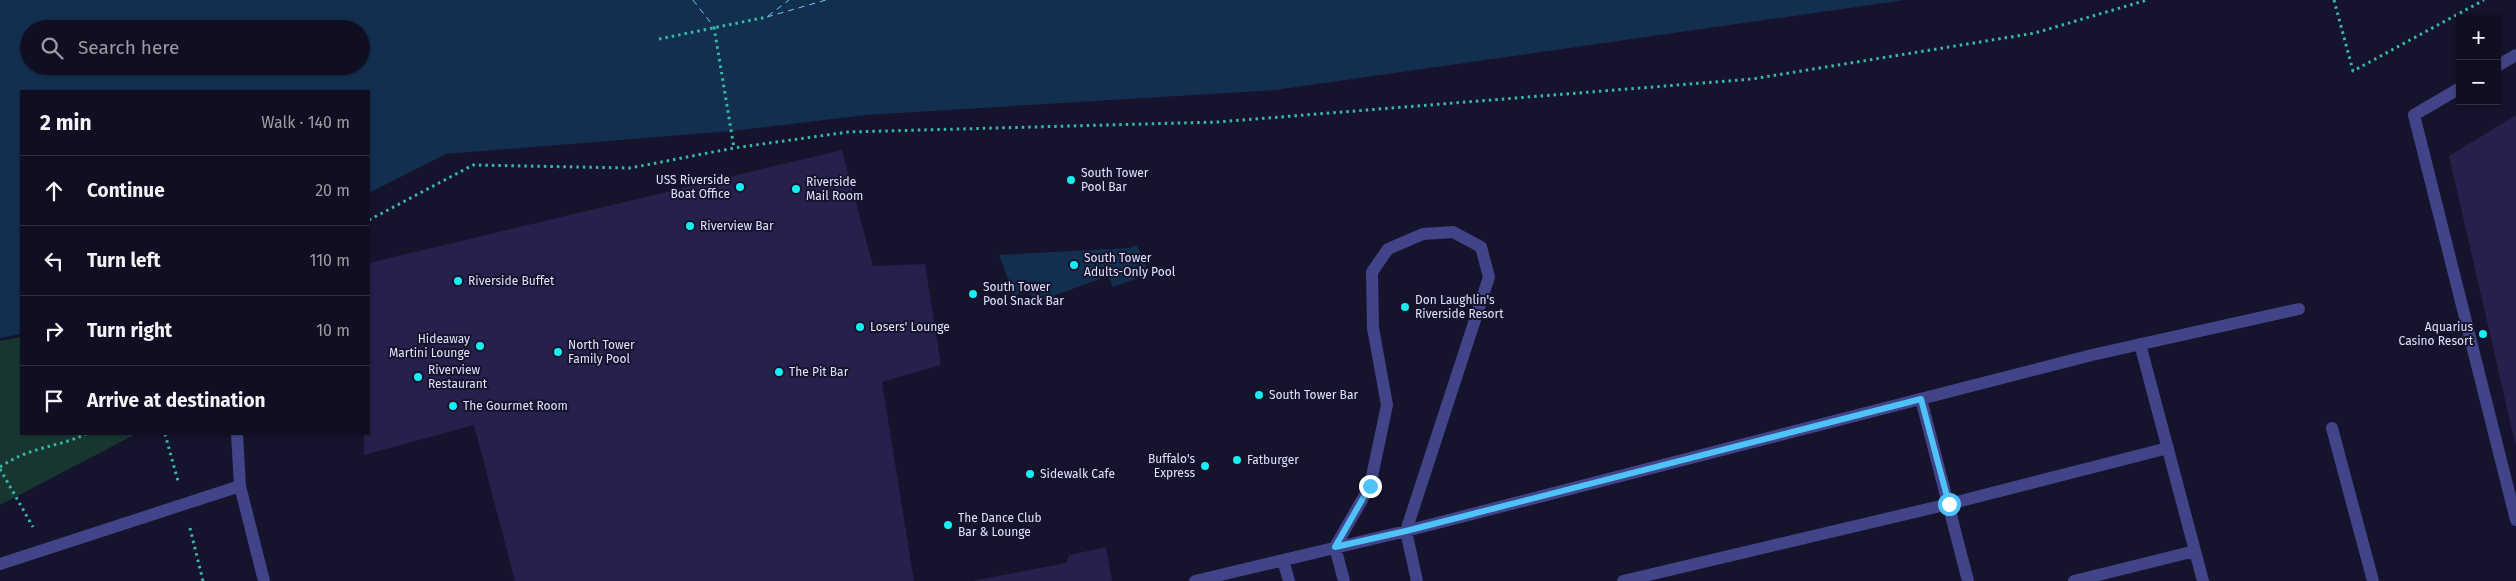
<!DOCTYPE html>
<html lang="en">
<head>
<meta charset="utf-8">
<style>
	body { margin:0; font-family:"Fira Sans",sans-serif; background:#19172a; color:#f1f3f6 }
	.controls { position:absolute; right:15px; top:15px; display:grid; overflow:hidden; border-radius:0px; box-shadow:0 1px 4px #0004 }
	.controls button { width:45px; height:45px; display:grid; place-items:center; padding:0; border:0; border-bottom:1px solid #302e3f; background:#100e21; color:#f1f3f6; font:25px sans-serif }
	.stop { position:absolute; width:15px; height:15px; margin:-11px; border:4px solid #4fc3f7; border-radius:50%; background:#fff }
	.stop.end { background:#4fc3f7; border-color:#fff; box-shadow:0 1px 5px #0008 }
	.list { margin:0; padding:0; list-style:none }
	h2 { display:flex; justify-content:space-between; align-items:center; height:65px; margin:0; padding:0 20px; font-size:21px }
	h2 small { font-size:16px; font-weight:400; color:#9c9ca5 }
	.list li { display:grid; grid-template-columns:32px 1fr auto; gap:15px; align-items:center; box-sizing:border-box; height:70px; padding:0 20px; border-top:1px solid #302e3f }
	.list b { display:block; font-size:19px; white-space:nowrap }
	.list em { font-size:16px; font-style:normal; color:#9c9ca5 }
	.icon { flex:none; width:28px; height:28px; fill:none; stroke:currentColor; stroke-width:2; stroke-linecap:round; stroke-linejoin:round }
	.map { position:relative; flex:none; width:2516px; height:581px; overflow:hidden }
	.search { position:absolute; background:#100e21; box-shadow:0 1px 4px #0004; left:20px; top:20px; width:350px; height:55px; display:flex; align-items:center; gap:12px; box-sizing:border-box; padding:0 18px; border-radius:28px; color:#9c9ca5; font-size:19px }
	.panel { position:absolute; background:#100e21; box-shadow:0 1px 4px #0004; left:20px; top:90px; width:350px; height:345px; border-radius:0px }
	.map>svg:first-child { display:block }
	.green { fill:#173632 }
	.water { fill:#132f50; fill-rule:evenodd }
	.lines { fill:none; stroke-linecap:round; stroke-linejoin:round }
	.ferry { stroke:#74c5f7; stroke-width:1; stroke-dasharray:6 5; stroke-linecap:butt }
	.building { fill:#26204c }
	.path { stroke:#38b9a7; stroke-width:3; stroke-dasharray:2.5 4; stroke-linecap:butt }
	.lane { stroke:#414488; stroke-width:12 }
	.route { stroke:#4fc3f7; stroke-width:6 }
	.poi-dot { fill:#17eef2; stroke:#16132c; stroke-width:2 }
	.labels { text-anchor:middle; stroke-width:4; stroke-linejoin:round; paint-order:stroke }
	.poi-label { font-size:12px; fill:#e1e0fd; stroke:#16132c; text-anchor:start }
</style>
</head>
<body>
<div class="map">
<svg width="2516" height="581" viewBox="0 0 2516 581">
	<rect width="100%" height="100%" fill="#16132c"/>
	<path class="green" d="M21,337V434H136L0,505V341Z"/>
	<path class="water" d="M0,0H1905L1275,90L866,115L732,131L446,154L369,193V91H21V334L0,338ZM29,29H361V66H29Z
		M1137,245L1149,274L1113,287L1108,276L1034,303L1029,290L1014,296L999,255L1130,248Z"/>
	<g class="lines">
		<path class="ferry" d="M693,0L714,27
			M768,16L789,0
			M767,17L826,0"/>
	</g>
	<path class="building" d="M2516,115V442L2515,443L2449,156Z
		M842,150L873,266L925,264L941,365L882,382L914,581H515L474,425L364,455V434H369V263Z
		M1106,547L1112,581H972L1066,563L1069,555Z"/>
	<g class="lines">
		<path class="path" d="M2334,0L2353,71L2484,0
			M714,27L734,148
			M659,39L767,17
			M369,220L473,165L630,168L734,148L848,132L1218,122L1752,79L2035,33L2147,0
			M165,434L178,481
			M0,467C31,446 56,448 86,434
			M0,469L33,527
			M190,528L203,581"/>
		<path class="lane" d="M2497,66L2516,55
			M2460,88L2414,115L2516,520
			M2140,344L2203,581
			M1921,399L1968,581
			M2332,428L2373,581
			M237,434L240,486L264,581
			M1283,560L1289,581
			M0,564L240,486
			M1195,581L1406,531L2092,355L2299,309
			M1344,581L1335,547L1370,486L1387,405L1373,328L1372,272L1388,249L1423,234L1453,232L1481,247L1489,277L1406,531L1417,581
			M1623,581L1949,504L2168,448
			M2074,581L2195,551"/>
	</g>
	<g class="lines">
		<path class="route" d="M1370,486L1335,547L1406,531L1921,399L1949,504"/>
	</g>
	<g class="poi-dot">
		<circle cx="1071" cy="180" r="5"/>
		<circle cx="740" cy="187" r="5"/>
		<circle cx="796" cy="189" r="5"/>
		<circle cx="690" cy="226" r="5"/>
		<circle cx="1074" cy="265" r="5"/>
		<circle cx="458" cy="281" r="5"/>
		<circle cx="973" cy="294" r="5"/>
		<circle cx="1405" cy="307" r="5"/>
		<circle cx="860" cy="327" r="5"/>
		<circle cx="2483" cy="334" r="5"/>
		<circle cx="480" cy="346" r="5"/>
		<circle cx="558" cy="352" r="5"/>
		<circle cx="779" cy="372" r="5"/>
		<circle cx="418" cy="377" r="5"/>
		<circle cx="1259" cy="395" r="5"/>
		<circle cx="453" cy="406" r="5"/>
		<circle cx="1237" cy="460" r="5"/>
		<circle cx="1205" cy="466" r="5"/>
		<circle cx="1030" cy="474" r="5"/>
		<circle cx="948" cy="525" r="5"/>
	</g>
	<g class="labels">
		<g class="poi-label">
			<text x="1081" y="177">South Tower<tspan x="1081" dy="14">Pool Bar</tspan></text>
			<text x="730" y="184" text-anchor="end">USS Riverside<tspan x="730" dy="14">Boat Office</tspan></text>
			<text x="806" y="186">Riverside<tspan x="806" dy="14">Mail Room</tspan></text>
			<text x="700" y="230">Riverview Bar</text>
			<text x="1084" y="262">South Tower<tspan x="1084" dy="14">Adults-Only Pool</tspan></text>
			<text x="468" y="285">Riverside Buffet</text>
			<text x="983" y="291">South Tower<tspan x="983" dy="14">Pool Snack Bar</tspan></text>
			<text x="1415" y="304">Don Laughlin's<tspan x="1415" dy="14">Riverside Resort</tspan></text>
			<text x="870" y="331">Losers' Lounge</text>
			<text x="2473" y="331" text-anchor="end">Aquarius<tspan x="2473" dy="14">Casino Resort</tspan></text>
			<text x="470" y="343" text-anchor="end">Hideaway<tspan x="470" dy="14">Martini Lounge</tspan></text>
			<text x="568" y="349">North Tower<tspan x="568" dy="14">Family Pool</tspan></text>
			<text x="428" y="374">Riverview<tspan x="428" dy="14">Restaurant</tspan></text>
			<text x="789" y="376">The Pit Bar</text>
			<text x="1269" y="399">South Tower Bar</text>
			<text x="463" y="410">The Gourmet Room</text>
			<text x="1195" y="463" text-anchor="end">Buffalo's<tspan x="1195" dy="14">Express</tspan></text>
			<text x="1247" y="464">Fatburger</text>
			<text x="1040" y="478">Sidewalk Cafe</text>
			<text x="958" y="522">The Dance Club<tspan x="958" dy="14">Bar &amp; Lounge</tspan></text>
		</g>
	</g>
</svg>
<div class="controls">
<button>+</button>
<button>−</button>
</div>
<div class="stop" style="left:1949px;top:504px"></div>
<div class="stop end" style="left:1370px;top:486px"></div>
<div class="search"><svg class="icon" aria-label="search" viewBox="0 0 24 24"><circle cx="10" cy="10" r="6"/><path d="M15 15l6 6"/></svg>Search here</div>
<section class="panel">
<h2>2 min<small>Walk · 140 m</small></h2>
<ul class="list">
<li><svg class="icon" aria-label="ahead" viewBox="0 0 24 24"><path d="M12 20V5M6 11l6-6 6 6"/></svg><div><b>Continue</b></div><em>20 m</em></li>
<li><svg class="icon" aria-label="left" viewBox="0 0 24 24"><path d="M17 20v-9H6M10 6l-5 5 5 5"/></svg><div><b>Turn left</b></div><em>110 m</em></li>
<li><svg class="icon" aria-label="right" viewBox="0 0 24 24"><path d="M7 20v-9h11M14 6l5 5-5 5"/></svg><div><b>Turn right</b></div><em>10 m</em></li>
<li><svg class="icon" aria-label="arrive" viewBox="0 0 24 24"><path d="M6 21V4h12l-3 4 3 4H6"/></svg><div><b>Arrive at destination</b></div></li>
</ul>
</section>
</div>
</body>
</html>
